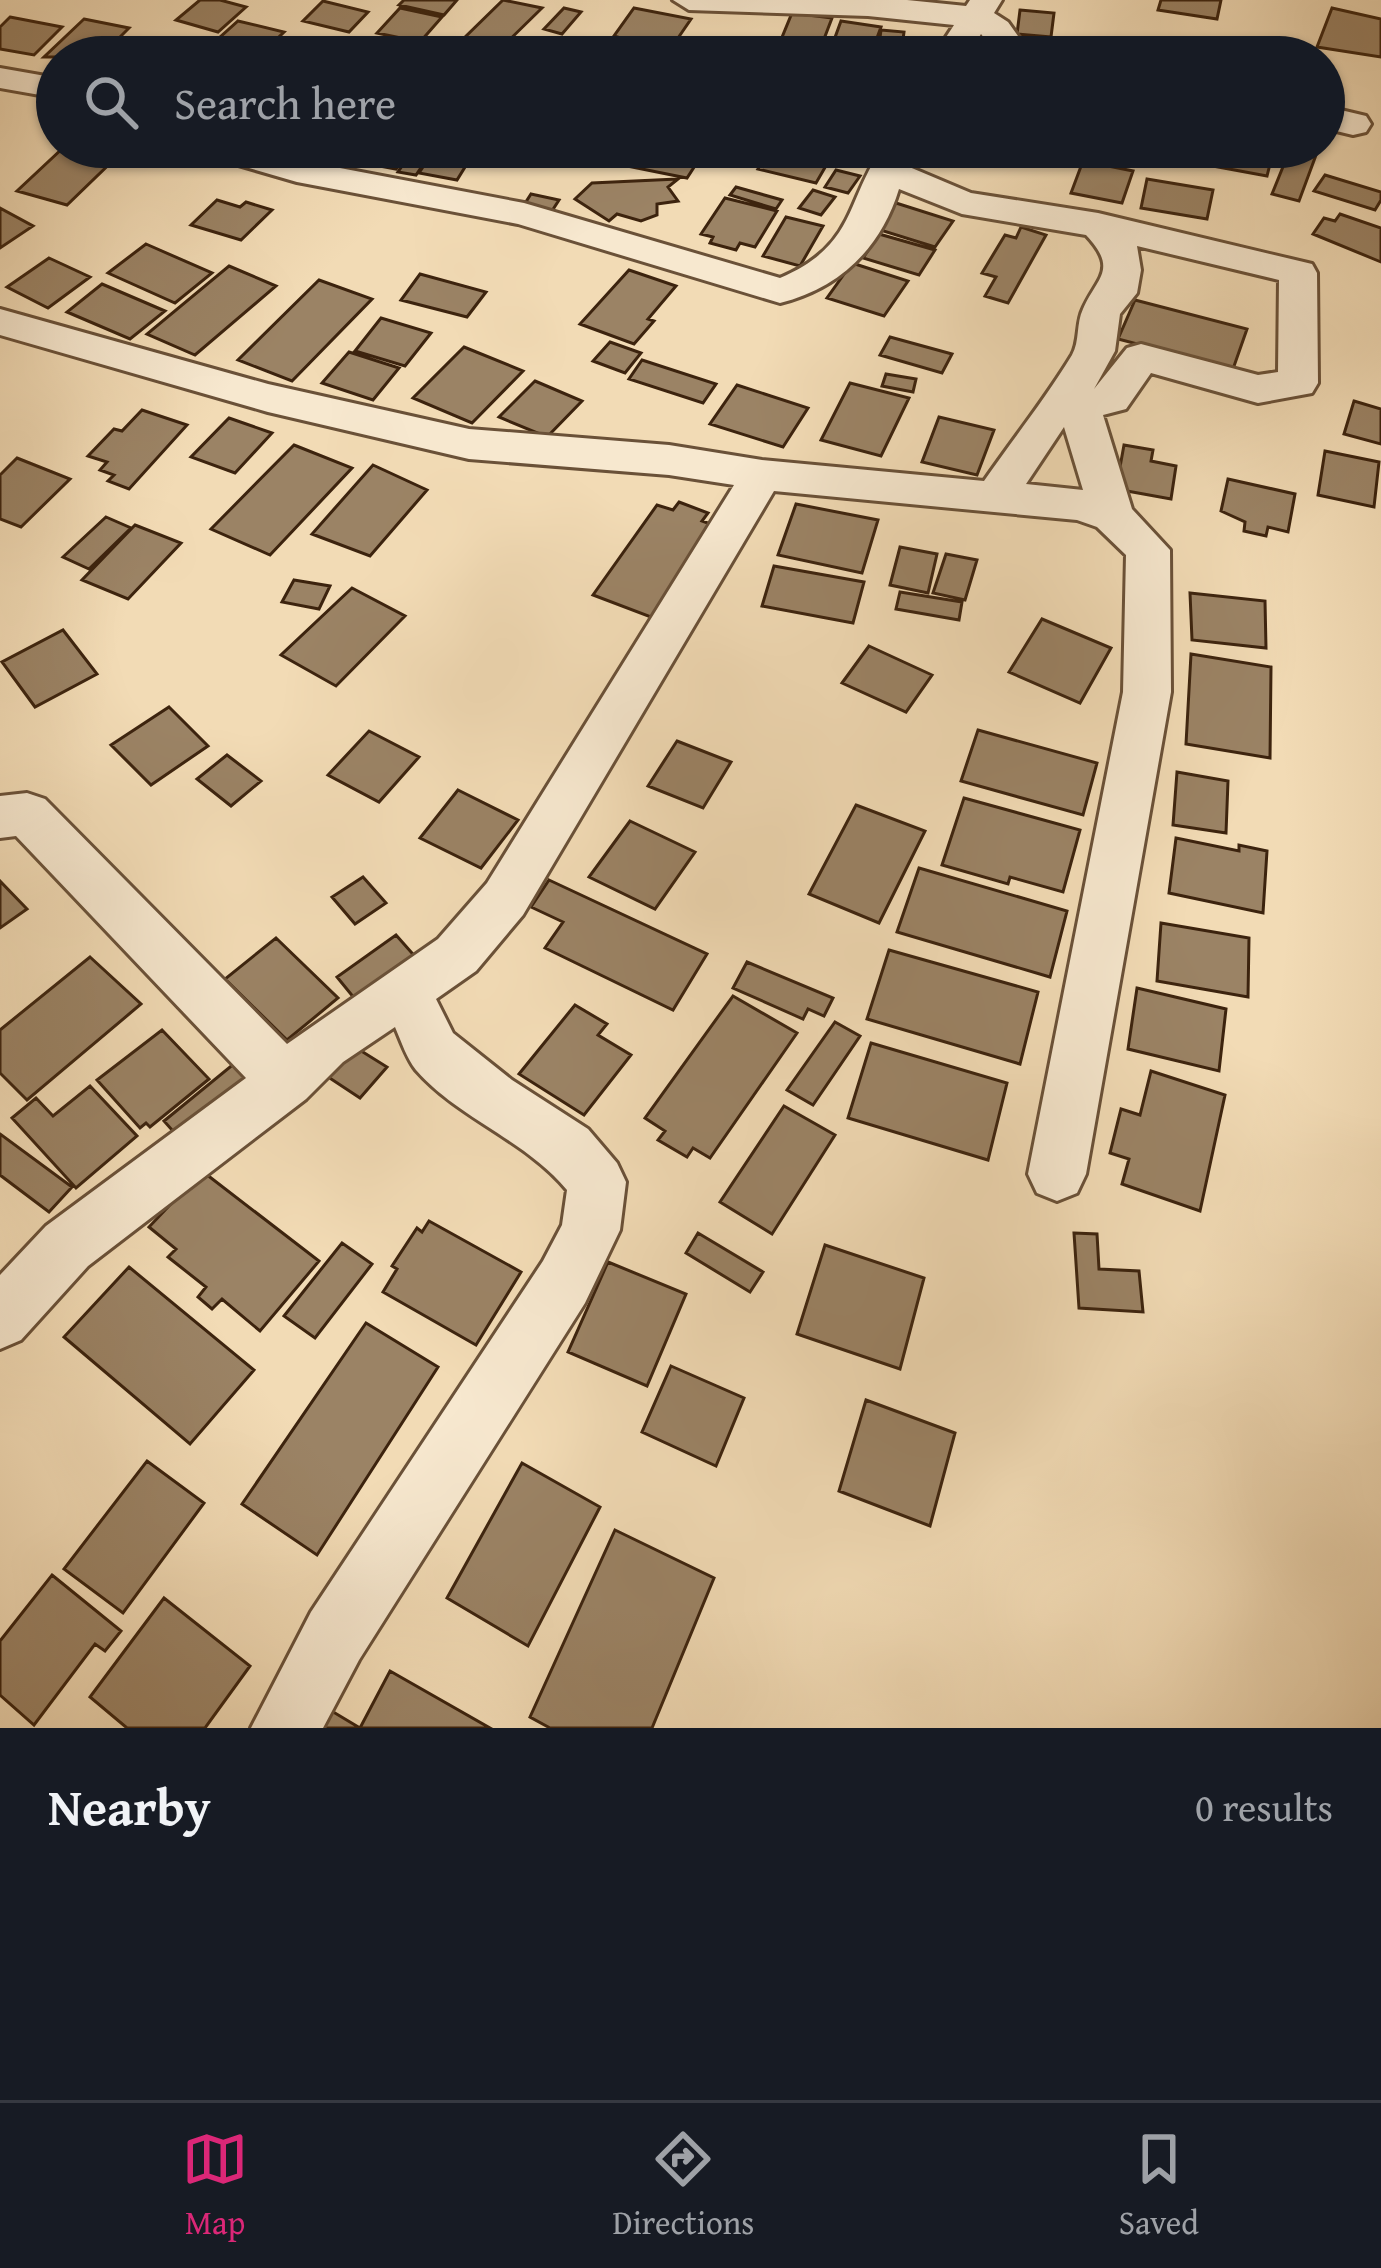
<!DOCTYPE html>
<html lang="en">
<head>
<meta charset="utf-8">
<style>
	body { margin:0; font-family:"Gentium Book Plus",serif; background:#20242c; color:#f1f3f6 }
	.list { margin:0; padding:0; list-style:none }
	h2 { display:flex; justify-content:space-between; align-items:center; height:156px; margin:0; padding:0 48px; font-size:51px }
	h2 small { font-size:39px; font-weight:400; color:#9ea1a6 }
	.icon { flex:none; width:66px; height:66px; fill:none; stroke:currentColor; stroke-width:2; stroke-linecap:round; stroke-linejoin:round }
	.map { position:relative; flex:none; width:1381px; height:1728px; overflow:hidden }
	.search { position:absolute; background:#171b24; box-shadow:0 3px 9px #0004; left:36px; right:36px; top:36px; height:132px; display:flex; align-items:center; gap:30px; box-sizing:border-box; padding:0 42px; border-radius:66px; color:#9ea1a6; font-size:45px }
	.sheet { height:372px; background:#171b24 }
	nav { display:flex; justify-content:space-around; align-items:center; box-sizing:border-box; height:168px; border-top:3px solid #363941; background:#171b24; font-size:33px; color:#9ea1a6 }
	nav a { display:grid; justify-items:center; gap:6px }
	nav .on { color:#db2777 }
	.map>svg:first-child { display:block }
	.building { fill:#9b8365; stroke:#3c230e; stroke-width:3 }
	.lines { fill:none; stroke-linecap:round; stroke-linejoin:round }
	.street-casing { stroke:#6a5138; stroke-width:6 }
	.street { fill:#f7e8cf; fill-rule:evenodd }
</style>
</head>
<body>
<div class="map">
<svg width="1381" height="1728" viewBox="0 0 1381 1728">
	<rect width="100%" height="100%" fill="#f2dbb5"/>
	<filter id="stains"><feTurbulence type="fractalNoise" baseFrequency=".00167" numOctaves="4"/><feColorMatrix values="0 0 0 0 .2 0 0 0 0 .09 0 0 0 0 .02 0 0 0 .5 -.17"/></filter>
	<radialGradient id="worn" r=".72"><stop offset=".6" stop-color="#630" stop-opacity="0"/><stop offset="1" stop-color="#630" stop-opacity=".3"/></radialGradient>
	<path class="building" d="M200,0H220L246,7L218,32L176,20Z
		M404,0H457L444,15L399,5Z
		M503,0L542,8L496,53L459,43Z
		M1161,0H1221L1217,19L1158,10Z
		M323,1L368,12L349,32L303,21Z
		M400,8L442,17L420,42L377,33Z
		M564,8L581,12L562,34L544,29Z
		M634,8L691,19L665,57L610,52L621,38L614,36Z
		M1332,8L1381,19V57L1317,47Z
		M1020,10L1054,13L1051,37L1017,34Z
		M792,13L832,18L819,52L778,47Z
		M10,17L62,27L34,55L0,49V27Z
		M84,19L129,28L100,57H44Z
		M238,21L284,32L258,57H198Z
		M841,21L881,27L870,57L829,54Z
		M881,30L904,32L902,47L879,45Z
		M1172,38L1206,44L1202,57L1165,56Z
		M64,147H127L67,205L17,191Z
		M288,147H348L333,161Z
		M387,147H412L396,169L374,165Z
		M415,147H435L416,175L398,172Z
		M436,147L473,154L457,180L419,173Z
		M617,147H634L698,161L687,178L607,162Z
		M772,147H786L831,157L816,183L758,169Z
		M1219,147H1274L1270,161L1218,151Z
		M1291,147H1319L1299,201L1272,194Z
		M1217,153L1270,164L1267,176L1213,166Z
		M1083,161L1133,171L1122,203L1071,193Z
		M836,170L860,176L848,193L825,187Z
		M1325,175L1381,192V200L1375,210L1314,191Z
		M678,179L668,187L678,201L657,204V215L641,221L617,214L609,221L575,199L592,183Z
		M1147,179L1213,190L1207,219L1141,208Z
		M736,187L782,200L776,209L730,195Z
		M813,190L835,197L821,215L799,208Z
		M531,194L559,200L550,214L522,208Z
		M725,198L777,211L755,247L740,243L736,250L710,243L713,237L701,234Z
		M217,200L240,207L246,202L272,210L241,240L191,225Z
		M896,203L953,221L935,247L877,229Z
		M0,208L33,226L0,248Z
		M1340,214L1381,228V262L1313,234L1324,218L1335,221Z
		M786,217L823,226L800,266L763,256Z
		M1021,227L1046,235L1008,303L985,296L996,277L982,273L1005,235L1016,238Z
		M879,234L935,250L919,275L863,258Z
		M146,244L212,273L175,303L108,273Z
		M49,258L90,277L48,308L7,287Z
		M852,263L908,281L884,316L827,298Z
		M229,266L276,286L195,355L147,334Z
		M629,270L676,286L648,319L654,321L634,344L580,324Z
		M420,274L486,292L467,317L401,300Z
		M319,280L372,299L292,381L238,360Z
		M102,284L165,311L130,339L67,312Z
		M1135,300L1247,329L1233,369L1118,339Z
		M381,318L431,333L405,366L355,351Z
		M890,337L952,354L942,373L880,355Z
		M610,342L641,353L625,373L593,361Z
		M464,347L523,371L472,423L413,398Z
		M349,352L399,368L373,400L322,383Z
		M642,360L716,384L703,403L629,379Z
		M886,374L916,379L913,392L882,386Z
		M535,381L582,401L547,437L499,417Z
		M850,383L909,398L881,456L821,440Z
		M737,385L808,408L783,447L710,424Z
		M1354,401L1381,409V444L1344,434Z
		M142,410L187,425L129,489L108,481L114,475L100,470L107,462L88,456L114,429L122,431Z
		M939,417L994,430L977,475L922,462Z
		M229,418L272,433L235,473L191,457Z
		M294,445L352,468L270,555L211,529Z
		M1124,445L1153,450L1151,461L1176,466L1171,499L1116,489Z
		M1325,451L1379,462L1374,507L1318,495Z
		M17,458L70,479L21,527L0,519V475Z
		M373,465L427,490L370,556L312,534Z
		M1228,479L1295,494L1288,532L1268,527L1266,536L1244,531L1245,522L1221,511Z
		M679,502L708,513L702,521L719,527L656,619L593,595L657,505L673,510Z
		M796,504L878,520L862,573L778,555Z
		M106,517L131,528L89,569L63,557Z
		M135,525L181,543L128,599L82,580Z
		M900,547L937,554L928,593L890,585Z
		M946,554L977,560L965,600L933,593Z
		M774,566L864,582L853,623L762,606Z
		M294,580L330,586L319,609L282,602Z
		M352,588L405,616L336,686L281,655Z
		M900,592L962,602L959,620L896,609Z
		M1190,593L1265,601L1266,648L1192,640Z
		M1042,619L1111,648L1080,703L1009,672Z
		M63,630L97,674L35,707L2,662Z
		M869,646L932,675L906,712L842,683Z
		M1191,654L1271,667L1270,758L1186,744Z
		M169,707L208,746L151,785L111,745Z
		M978,730L1097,763L1083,815L961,781Z
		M369,731L419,757L379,802L328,775Z
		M677,741L731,762L703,808L648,786Z
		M227,755L261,781L231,806L197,779Z
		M1177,772L1228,781L1226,833L1173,825Z
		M458,790L518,820L481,868L420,838Z
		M964,798L1080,830L1063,892L1010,877L1008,884L942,865Z
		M856,805L925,831L879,923L809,894Z
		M630,821L695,852L655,909L589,877Z
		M1176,838L1239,851V845L1267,851L1263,913L1169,893Z
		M919,868L1067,911L1050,977L897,932Z
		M363,877L386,903L355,924L332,897Z
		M549,880L707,954L673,1010L545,948L563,922L531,907Z
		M0,881L27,909L0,928Z
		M1161,923L1249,938L1248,997L1157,981Z
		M396,935L419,961L359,1004L337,977Z
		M276,938L338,998L287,1040L225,979Z
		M889,950L1038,992L1020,1064L867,1019Z
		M90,957L141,1004L27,1100L0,1073V1030Z
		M747,962L833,998L824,1016L808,1009L803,1019L733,988Z
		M1137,988L1226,1009L1219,1071L1128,1049Z
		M733,996L797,1033L710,1158L693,1148L687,1157L658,1140L665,1131L645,1118Z
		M575,1005L607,1024L598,1035L631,1055L584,1115L519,1074Z
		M835,1022L860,1036L813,1105L787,1090Z
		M162,1030L209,1079L150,1127L146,1123L140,1128L97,1080Z
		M342,1039L387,1067L360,1098L316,1069Z
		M871,1043L1007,1083L988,1160L848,1118Z
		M241,1058L258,1076L180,1139L164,1121Z
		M1151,1071L1225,1095L1200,1211L1122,1184L1129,1159L1110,1153L1121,1109L1140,1115Z
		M90,1086L137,1136L76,1188L12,1118L36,1098L53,1116Z
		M784,1106L835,1135L772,1234L720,1202Z
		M0,1134L72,1187L49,1212L0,1175Z
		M202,1171L319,1261L260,1331L222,1299L212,1309L198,1297L206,1287L168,1257L176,1249L149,1227Z
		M429,1221L521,1272L476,1345L383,1292L397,1269L392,1266L417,1228L422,1232Z
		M698,1233L763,1272L750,1292L686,1253Z
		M1074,1233L1097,1234L1099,1269L1139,1271L1143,1312L1079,1308Z
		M342,1243L372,1264L315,1338L284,1316Z
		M825,1245L924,1278L900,1369L797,1334Z
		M608,1262L686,1294L647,1386L568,1352Z
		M129,1267L254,1370L190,1444L64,1337Z
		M366,1323L438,1367L317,1555L242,1504Z
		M671,1366L744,1398L716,1466L642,1432Z
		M866,1400L955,1433L930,1526L839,1491Z
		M147,1461L204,1503L123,1613L64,1569Z
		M522,1463L600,1507L528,1646L447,1598Z
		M615,1530L714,1578L652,1728H550L530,1717Z
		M52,1575L121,1631L105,1651L95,1644L34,1725L0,1695V1641Z
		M164,1598L250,1666L205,1728H127L90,1697Z
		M390,1671L490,1728H314L325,1707L360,1728Z"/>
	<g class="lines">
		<defs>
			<path id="street" d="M673,0H907L966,6L970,0H1002L994,13L1008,22L1033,57H999L981,34L967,57H933L954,25L868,16L689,10Z
				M0,68L57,78V98L0,88Z
				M1324,106L1366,116L1371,124L1366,132L1353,135L1324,128Z
				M199,147H255L303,161L524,203L780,278C857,245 845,201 883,147H919L907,166L971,193L1098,213L1312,264L1317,273L1318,383L1312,393L1258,403L1151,373L1126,409L1103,415L1132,509L1170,550L1171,692L1086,1174L1077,1193L1057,1201L1037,1193L1028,1174L1123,692L1126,555L1097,527L1077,520L774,491L523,915L476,971L436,999L453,1033L512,1080L588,1129L617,1163L626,1182L620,1230L585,1303L359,1660L323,1728H251L311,1612L543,1261L562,1225L567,1190C526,1140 459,1119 416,1070C407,1059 401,1041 395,1027L343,1062L306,1099L88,1266L21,1340L0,1349V1275L46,1226L246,1078L16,836L0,838V796L27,793L45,799L287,1044L438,939L487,883L734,485L669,475L469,459L268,412L0,335V309L268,384L469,429L669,445L762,460L984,481C1013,439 1046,398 1072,355C1080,341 1076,323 1083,309C1097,277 1119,270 1086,235L962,214L899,189C881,248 840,288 780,303L518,224L297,182L204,155ZM1137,246L1279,280L1278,372L1258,375L1141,344L1127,348L1094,389L1115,351L1120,314L1137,293L1141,270ZM1064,427L1083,490L1026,484Z"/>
		</defs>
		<use href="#street" class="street-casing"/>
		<use href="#street" class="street"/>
	</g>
	<rect width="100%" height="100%" filter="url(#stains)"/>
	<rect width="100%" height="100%" fill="url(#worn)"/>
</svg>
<div class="search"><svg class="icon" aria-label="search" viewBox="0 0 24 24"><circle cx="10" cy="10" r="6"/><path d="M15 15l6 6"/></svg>Search here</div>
</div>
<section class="sheet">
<h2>Nearby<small>0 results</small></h2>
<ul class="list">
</ul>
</section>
<nav>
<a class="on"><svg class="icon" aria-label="map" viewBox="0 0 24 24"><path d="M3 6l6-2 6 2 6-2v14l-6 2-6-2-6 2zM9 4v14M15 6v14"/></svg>Map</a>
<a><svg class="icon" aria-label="directions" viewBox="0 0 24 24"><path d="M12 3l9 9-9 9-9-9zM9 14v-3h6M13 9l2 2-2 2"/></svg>Directions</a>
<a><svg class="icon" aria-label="saved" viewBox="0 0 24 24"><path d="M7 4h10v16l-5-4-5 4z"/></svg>Saved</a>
</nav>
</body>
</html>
